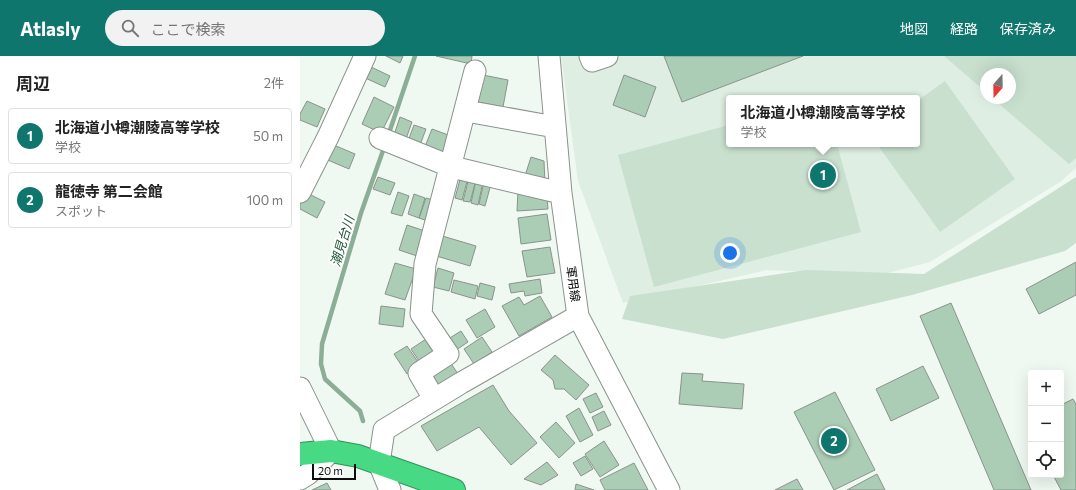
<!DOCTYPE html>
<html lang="ja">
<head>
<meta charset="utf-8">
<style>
	body { margin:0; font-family:Commissioner,"Noto Sans JP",sans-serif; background:#f2f2f2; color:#222 }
	.controls { position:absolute; right:12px; bottom:12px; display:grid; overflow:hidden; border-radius:4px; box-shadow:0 4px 16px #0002 }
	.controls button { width:36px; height:36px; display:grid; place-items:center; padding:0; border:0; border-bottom:1px solid #e0e0e0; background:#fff; color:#222; font:20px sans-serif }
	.compass { position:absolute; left:680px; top:12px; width:36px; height:36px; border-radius:50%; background:#fff; box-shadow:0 4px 16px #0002; rotate:200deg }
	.scale { position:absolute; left:12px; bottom:10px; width:44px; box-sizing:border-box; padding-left:4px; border:2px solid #0c0f0d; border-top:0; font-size:11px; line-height:14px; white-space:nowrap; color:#0c0f0d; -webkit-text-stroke:3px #fff; paint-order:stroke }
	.you { position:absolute; left:430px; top:197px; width:14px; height:14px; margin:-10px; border:3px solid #fff; border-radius:50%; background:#1a73e8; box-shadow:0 0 0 6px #1a73e833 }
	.badge { display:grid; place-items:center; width:26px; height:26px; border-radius:50%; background:#0f766e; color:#fff; font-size:13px; font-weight:700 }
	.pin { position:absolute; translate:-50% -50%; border:2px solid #fff; box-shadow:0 1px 4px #0006 }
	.popup { position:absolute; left:426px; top:39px; width:194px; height:52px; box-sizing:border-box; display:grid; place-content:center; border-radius:4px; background:#fff; filter:drop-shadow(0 1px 3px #0005); font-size:13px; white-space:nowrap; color:#767676 }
	.popup b { font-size:15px; color:#222 }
	.popup::after { content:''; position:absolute; left:50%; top:100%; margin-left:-8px; border:8px solid transparent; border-top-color:#fff }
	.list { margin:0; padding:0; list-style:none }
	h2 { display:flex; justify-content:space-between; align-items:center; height:52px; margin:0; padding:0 16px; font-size:17px }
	h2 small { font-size:13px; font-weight:400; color:#767676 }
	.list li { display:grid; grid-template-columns:26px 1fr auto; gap:12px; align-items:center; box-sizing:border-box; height:56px; margin:0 8px 8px; padding:0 8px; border:1px solid #e0e0e0; border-radius:4px }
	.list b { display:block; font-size:15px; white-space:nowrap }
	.list p { margin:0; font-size:13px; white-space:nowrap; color:#767676 }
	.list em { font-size:13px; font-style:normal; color:#767676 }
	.icon { flex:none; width:22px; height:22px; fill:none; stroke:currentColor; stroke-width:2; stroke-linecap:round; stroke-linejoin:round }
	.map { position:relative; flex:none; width:776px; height:434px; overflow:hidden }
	header { display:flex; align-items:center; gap:24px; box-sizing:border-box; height:56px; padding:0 20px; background:#0f766e; color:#fff }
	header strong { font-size:19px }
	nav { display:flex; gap:22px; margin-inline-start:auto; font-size:14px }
	.search { width:280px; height:36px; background:#f2f2f2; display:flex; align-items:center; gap:10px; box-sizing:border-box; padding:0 14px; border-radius:22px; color:#767676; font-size:15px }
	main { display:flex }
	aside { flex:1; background:#fff }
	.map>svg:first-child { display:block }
	.built { fill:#deeee2; fill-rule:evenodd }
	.green { fill:#c9e0cf }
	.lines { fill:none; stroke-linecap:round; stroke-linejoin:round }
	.stream { stroke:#8dae96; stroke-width:4.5 }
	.building { fill:#accdb5; stroke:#8a928c }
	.minor-casing { stroke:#8a928c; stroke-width:23 }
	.highway-casing { stroke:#32925a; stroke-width:24 }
	.minor { stroke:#fff; stroke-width:21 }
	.highway { stroke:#47d983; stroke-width:22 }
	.labels { text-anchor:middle; stroke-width:3.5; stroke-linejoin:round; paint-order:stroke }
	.street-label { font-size:12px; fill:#0c0f0d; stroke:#fff }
	.water-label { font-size:13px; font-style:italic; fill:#245937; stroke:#fff }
</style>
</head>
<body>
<header>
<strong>Atlasly</strong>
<div class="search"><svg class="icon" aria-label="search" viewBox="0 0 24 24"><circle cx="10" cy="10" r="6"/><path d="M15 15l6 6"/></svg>ここで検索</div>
<nav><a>地図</a><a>経路</a><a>保存済み</a></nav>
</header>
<main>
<aside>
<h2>周辺<small>2件</small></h2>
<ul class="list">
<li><span class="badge">1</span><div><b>北海道小樽潮陵高等学校</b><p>学校</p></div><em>50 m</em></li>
<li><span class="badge">2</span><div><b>龍徳寺 第二会館</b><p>スポット</p></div><em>100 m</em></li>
</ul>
</aside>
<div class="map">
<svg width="776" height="434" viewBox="0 0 776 434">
	<rect width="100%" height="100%" fill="#f0f8f2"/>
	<path class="built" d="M261,0H776V112L760,126L630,206L580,219L467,214L323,247L278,125ZM686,18H710V42H686ZM429,42H617V88H429Z"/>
	<path class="green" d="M644,0H776V102L769,108L692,42H710V18H686V36Z
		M645,25L715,123L640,176L577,88H617V45Z
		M429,69V88H537L561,176L354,231L318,99Z
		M776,121V187L765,195L612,239L423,283L322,263L330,240L506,214L624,218Z"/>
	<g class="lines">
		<path class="stream" d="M88,80L115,0
			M63,365L60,355L25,323L21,308L22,288L61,157L85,89"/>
	</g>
	<path class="building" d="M86,0H103L100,7Z
		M136,0H172L171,8Z
		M364,0H503L382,46Z
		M69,10L90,20L85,31L63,21Z
		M183,19L208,24L203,51L178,46Z
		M324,19L356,31L345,61L313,49Z
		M74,41L94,51L81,77L62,68Z
		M7,45L25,53L17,71L0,64V58Z
		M100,61L112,66L106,83L94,79Z
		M114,69L126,73L120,89L108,85Z
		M132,73L151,80L143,101L124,93Z
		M29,87L55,98L49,113L23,102Z
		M231,101L244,105L245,129L224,123Z
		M161,120L168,122L162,144L155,142Z
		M78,121L95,127L90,139L73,133Z
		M169,122L176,124L170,146L163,145Z
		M176,124L183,126L178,149L171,147Z
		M184,126L191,128L185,150L179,148Z
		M218,134L247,141L248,153L217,155Z
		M5,136L25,146L17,162L0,153V147Z
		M98,136L109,140L102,160L91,157Z
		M114,138L125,142L119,162L108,158Z
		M126,142L137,145L131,166L119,162Z
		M247,158L251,184L221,188L218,162Z
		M107,169L128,176L120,201L99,194Z
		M139,179L176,190L170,210L133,199Z
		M250,191L255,217L227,221L222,195Z
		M776,206V239L739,258L726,233Z
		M95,207L116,213L105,244L85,238Z
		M138,212L154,217L149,235L133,231Z
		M240,223L242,237L225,240L224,235L211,237L209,228Z
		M154,224L178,230L175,243L151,236Z
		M180,227L195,231L192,244L177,240Z
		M240,240L252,261L219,280L202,250L219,241L224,249Z
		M651,247L731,434H694L620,260Z
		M81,250L105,253L103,271L79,268Z
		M185,253L195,271L177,282L166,264Z
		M161,275L168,286L153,296L145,285Z
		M129,281L139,296L121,308L111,293Z
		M182,281L192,296L174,308L164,293Z
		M107,290L120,309L107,318L94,298Z
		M255,299L289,329L276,344L264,333H255L253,324L241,314Z
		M148,303L158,318L137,332L127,317Z
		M623,310L639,342L591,365L576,333Z
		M382,317L403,318L402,325L444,328L442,353L379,348Z
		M193,329L209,355L237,387L211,409L179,371L137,395L121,370Z
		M535,336L575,414L534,434L494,356Z
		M296,337L303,351L290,357L283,343Z
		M773,343L776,348V434H761L753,419H761V349Z
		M279,352L293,379L280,386L266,360Z
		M304,355L311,369L298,375L292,361Z
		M256,366L275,387L259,402L240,381Z
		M304,385L319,409L300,421L285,398Z
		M285,400L293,413L281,420L273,407Z
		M247,406L258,419L241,429L224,423Z
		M334,407L348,434H305L300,424Z
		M577,418L585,434H547Z
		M497,423L503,434H475Z
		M27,427L31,434H12Z
		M276,428L294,434H275Z"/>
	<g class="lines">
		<defs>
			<path id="minor" d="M249,0L261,137L278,260L369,434
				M290,0L292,5L307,0
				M166,55L255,71
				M80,82L152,111L261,137
				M0,136L28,81L65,0
				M0,332L31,395L8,418L0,423
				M134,343L119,317L148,298L121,258L125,208L175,15
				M90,434L79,407L84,374L161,327L278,260"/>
			<path id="highway" d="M0,398L31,395L58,400L154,434"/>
		</defs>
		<use href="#minor" class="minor-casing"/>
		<use href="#highway" class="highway-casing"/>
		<use href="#minor" class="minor"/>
		<use href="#highway" class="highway"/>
	</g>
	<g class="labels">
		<g class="street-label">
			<text transform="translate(273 228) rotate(82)" y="4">軍用線</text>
		</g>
		<g class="water-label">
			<text transform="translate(42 185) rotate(-73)" y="5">潮見台川</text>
		</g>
	</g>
</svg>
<div class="controls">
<button>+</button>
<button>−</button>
<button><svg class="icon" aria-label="locate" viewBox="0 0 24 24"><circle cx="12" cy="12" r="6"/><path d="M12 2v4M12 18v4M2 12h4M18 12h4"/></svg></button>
</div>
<svg class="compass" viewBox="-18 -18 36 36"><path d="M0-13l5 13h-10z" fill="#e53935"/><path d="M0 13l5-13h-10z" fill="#767676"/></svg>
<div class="scale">20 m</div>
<div class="you"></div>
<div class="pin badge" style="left:523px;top:119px">1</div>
<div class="popup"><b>北海道小樽潮陵高等学校</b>学校</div>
<div class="pin badge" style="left:534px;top:385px">2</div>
</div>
</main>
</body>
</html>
